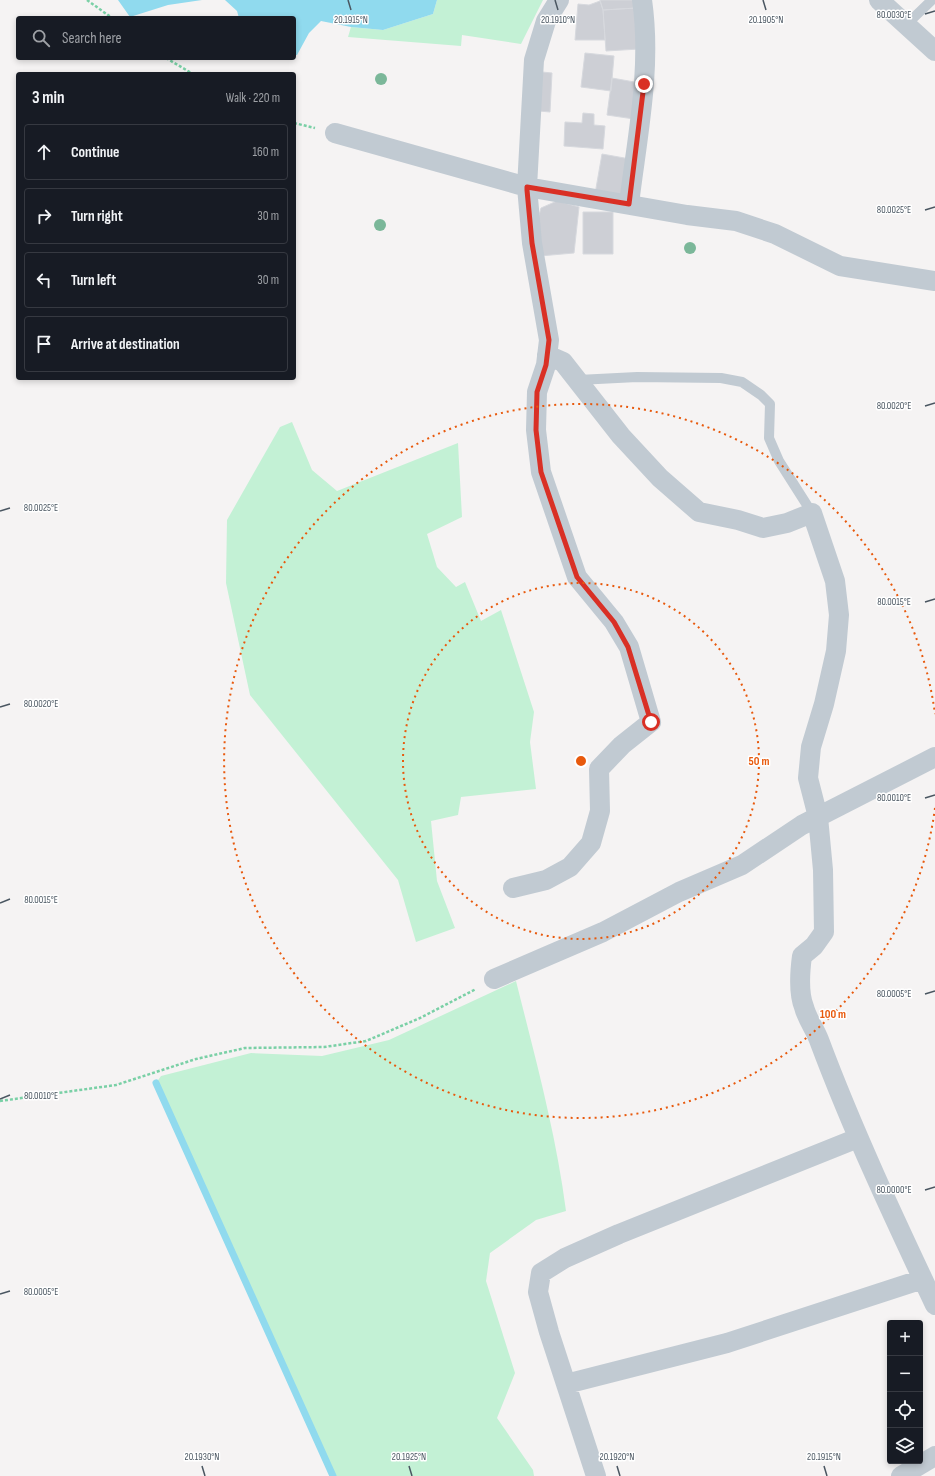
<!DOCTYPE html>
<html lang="en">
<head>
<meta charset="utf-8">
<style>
	body { margin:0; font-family:"Sofia Sans Condensed",sans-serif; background:#20242c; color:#f1f3f6 }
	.controls { position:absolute; right:12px; bottom:12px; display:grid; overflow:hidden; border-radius:4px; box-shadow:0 2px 6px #0003 }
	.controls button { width:36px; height:36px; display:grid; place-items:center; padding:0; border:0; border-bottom:1px solid #363941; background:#171b24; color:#f1f3f6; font:20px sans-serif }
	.stop { position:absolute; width:12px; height:12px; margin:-9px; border:3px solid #d93025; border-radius:50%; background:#fff }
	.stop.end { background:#d93025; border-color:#fff; box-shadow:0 1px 4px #0008 }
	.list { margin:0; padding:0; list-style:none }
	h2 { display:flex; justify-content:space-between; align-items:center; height:52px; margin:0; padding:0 16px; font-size:17px }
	h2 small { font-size:13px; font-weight:400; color:#9ea1a6 }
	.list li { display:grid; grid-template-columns:26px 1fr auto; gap:12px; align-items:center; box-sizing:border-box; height:56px; margin:0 8px 8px; padding:0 8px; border:1px solid #363941; border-radius:4px }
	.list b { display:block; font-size:15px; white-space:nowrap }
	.list em { font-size:13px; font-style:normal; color:#9ea1a6 }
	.icon { flex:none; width:22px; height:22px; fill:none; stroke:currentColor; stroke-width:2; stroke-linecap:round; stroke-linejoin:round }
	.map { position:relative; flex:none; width:935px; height:1476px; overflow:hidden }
	.search { position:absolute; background:#171b24; box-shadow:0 2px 6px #0003; left:16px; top:16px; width:280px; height:44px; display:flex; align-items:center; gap:10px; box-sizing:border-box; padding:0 14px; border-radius:4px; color:#9ea1a6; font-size:15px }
	.panel { position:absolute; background:#171b24; box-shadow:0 2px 6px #0003; left:16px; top:72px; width:280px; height:308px; border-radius:4px }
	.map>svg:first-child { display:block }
	.green { fill:#c3f1d5 }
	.water { fill:#90daee }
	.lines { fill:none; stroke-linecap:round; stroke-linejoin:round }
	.stream { stroke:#90daee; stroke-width:7 }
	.building { fill:#cdcfd5; stroke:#d7d9de }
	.path { stroke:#7ad0a6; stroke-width:2.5; stroke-dasharray:3 2; stroke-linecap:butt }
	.service { stroke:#c1cad2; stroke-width:10 }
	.minor { stroke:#c1cad2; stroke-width:20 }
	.tree { fill:#7bb799 }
	.route { stroke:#d93025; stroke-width:5 }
	.ticks { fill:none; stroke:#4a5661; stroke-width:1.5 }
	.ring { fill:none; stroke:#e8590c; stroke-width:2; stroke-dasharray:2 4 }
	.ticks-label { font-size:10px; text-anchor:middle; fill:#4a5661; stroke:#fff; stroke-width:3; stroke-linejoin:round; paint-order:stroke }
	.centre { fill:#e8590c; stroke:#fff; stroke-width:2 }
	.ring-label { font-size:12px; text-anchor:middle; font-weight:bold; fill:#e8590c; stroke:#fff; stroke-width:3; stroke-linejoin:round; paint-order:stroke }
</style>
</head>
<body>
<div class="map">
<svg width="935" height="1476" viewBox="0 0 935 1476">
	<rect width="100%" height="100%" fill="#f5f3f3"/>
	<path class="green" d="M437,0H543L521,44L462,35L461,46L348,37L351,27L383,30L433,14Z
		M292,422L312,470L337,491L458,443L462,517L427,534L437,567L456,587L465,582L481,621L501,610L534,712L530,742L536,789L461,797L458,815L431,821L437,881L455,928L416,942L398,880L250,695L226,583L227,520L280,427Z
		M516,981C535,1057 556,1133 566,1211L536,1220L490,1253L486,1281L515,1373L497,1418L533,1470L534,1476H333L156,1083L161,1076L251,1053L322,1056L389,1040Z"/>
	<path class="water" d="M118,0H202L168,5L130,17Z
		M225,0H437L433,14L383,30L351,27L321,21L309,33L297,55H294V18H239L237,11Z"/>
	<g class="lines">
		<path class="stream" d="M156,1083L333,1476"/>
	</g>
	<path class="building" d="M600,0H634L635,8L603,10Z
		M600,1L603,10L605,40H575L578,4L589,5Z
		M637,8L639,49L606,51L603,10Z
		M585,53L614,56L611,91L581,87Z
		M542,72L552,73L550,112L539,111Z
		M612,78L640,83L634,119L607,115Z
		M583,113L594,114V125L605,126L603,149L564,146L565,122L582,123Z
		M602,154L630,159L623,198L595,194Z
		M557,201L579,207L574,253L540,256L536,227L541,208Z
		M583,212H613V254H583Z"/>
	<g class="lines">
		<path class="path" d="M87,0L112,18
			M166,58L193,74
			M294,123L315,128
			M0,1101L116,1085L196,1059L245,1048L324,1047L366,1041L420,1018L476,989"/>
		<path class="service" d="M906,25L932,0
			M578,380L637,377L721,378L742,382L761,395L770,404L769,438L779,461L812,513"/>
		<path class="minor" d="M879,0L935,51
			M335,133L527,187L687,215L736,221L775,234L840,266L935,281
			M629,204C637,137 652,68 642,0
			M547,355L563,362L621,436L660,478L699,512L738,520L763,528L787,523L812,513L835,581L839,615L836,651L824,704L811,747L808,778L818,817L823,870L824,932L814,946L802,956C800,971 798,992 804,1007C807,1019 815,1029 819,1040C853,1131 894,1218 935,1305
			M513,888L546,880L570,867L591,843L600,811L599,769L622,745L651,722L629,647L614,622L577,577L541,472L536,430L537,392L546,365L549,340L532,243L527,187L534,60L546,21L559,0
			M494,979L603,932L679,892L742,865L802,825L935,757
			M566,1384L727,1343L923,1279
			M596,1476L549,1332L538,1292L541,1273L565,1258L619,1234L858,1138
			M901,1476L935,1456"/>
	</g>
	<g class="tree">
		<circle cx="381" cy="79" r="6"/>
		<circle cx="380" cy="225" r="6"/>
		<circle cx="690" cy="248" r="6"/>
	</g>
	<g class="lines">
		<path class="route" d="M644,84L629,204L527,187V190L532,243L549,340L546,365L537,392L536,430L541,472L577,577L614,622L628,647L651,722"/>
	</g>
	<path class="ticks" d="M348,0L351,10M555,0L558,10M763,0L766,10M925,14L935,11M925,210L935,207M925,406L935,403M0,511L10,508M925,602L935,599M0,707L10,704M925,798L935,795M0,903L10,899M925,994L935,991M0,1099L10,1095M925,1190L935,1187M0,1294L10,1291M202,1466L205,1476M409,1466L412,1476M617,1466L620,1476M824,1466L827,1476"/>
	<g class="ring">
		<circle cx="581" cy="761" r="178"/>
		<path d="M935 808A357 357 0 1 1 935 714"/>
	</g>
	<g class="ticks-label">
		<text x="894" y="18">80.0030°E</text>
		<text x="351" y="23">20.1915°N</text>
		<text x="558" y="23">20.1910°N</text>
		<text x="766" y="23">20.1905°N</text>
		<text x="894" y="213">80.0025°E</text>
		<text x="894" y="409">80.0020°E</text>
		<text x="41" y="511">80.0025°E</text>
		<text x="894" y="605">80.0015°E</text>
		<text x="41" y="707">80.0020°E</text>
		<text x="894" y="801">80.0010°E</text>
		<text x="41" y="903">80.0015°E</text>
		<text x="894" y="997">80.0005°E</text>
		<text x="41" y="1099">80.0010°E</text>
		<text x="894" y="1193">80.0000°E</text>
		<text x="41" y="1295">80.0005°E</text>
		<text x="202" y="1460">20.1930°N</text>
		<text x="409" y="1460">20.1925°N</text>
		<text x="617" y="1460">20.1920°N</text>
		<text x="824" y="1460">20.1915°N</text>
	</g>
	<circle cx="581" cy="761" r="6" class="centre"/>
	<g class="ring-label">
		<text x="759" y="765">50 m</text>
		<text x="833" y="1018">100 m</text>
	</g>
</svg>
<div class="controls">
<button>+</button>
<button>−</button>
<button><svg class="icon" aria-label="locate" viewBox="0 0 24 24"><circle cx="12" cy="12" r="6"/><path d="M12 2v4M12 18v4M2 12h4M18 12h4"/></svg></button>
<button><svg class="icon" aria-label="layers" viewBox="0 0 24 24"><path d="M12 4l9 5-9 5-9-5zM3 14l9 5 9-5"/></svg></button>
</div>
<div class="stop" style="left:651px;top:722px"></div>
<div class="stop end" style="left:644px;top:84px"></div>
<div class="search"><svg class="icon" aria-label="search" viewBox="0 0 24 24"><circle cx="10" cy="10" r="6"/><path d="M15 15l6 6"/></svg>Search here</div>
<section class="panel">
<h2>3 min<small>Walk · 220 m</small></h2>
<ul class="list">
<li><svg class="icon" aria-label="ahead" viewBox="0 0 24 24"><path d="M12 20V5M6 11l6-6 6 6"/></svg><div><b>Continue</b></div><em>160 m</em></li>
<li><svg class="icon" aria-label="right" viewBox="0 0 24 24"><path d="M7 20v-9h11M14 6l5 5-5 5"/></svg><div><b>Turn right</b></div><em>30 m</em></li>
<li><svg class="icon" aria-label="left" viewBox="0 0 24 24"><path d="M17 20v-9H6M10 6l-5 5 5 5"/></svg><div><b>Turn left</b></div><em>30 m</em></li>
<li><svg class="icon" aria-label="arrive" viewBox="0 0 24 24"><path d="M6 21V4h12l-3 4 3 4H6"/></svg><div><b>Arrive at destination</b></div></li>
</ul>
</section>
</div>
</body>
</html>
